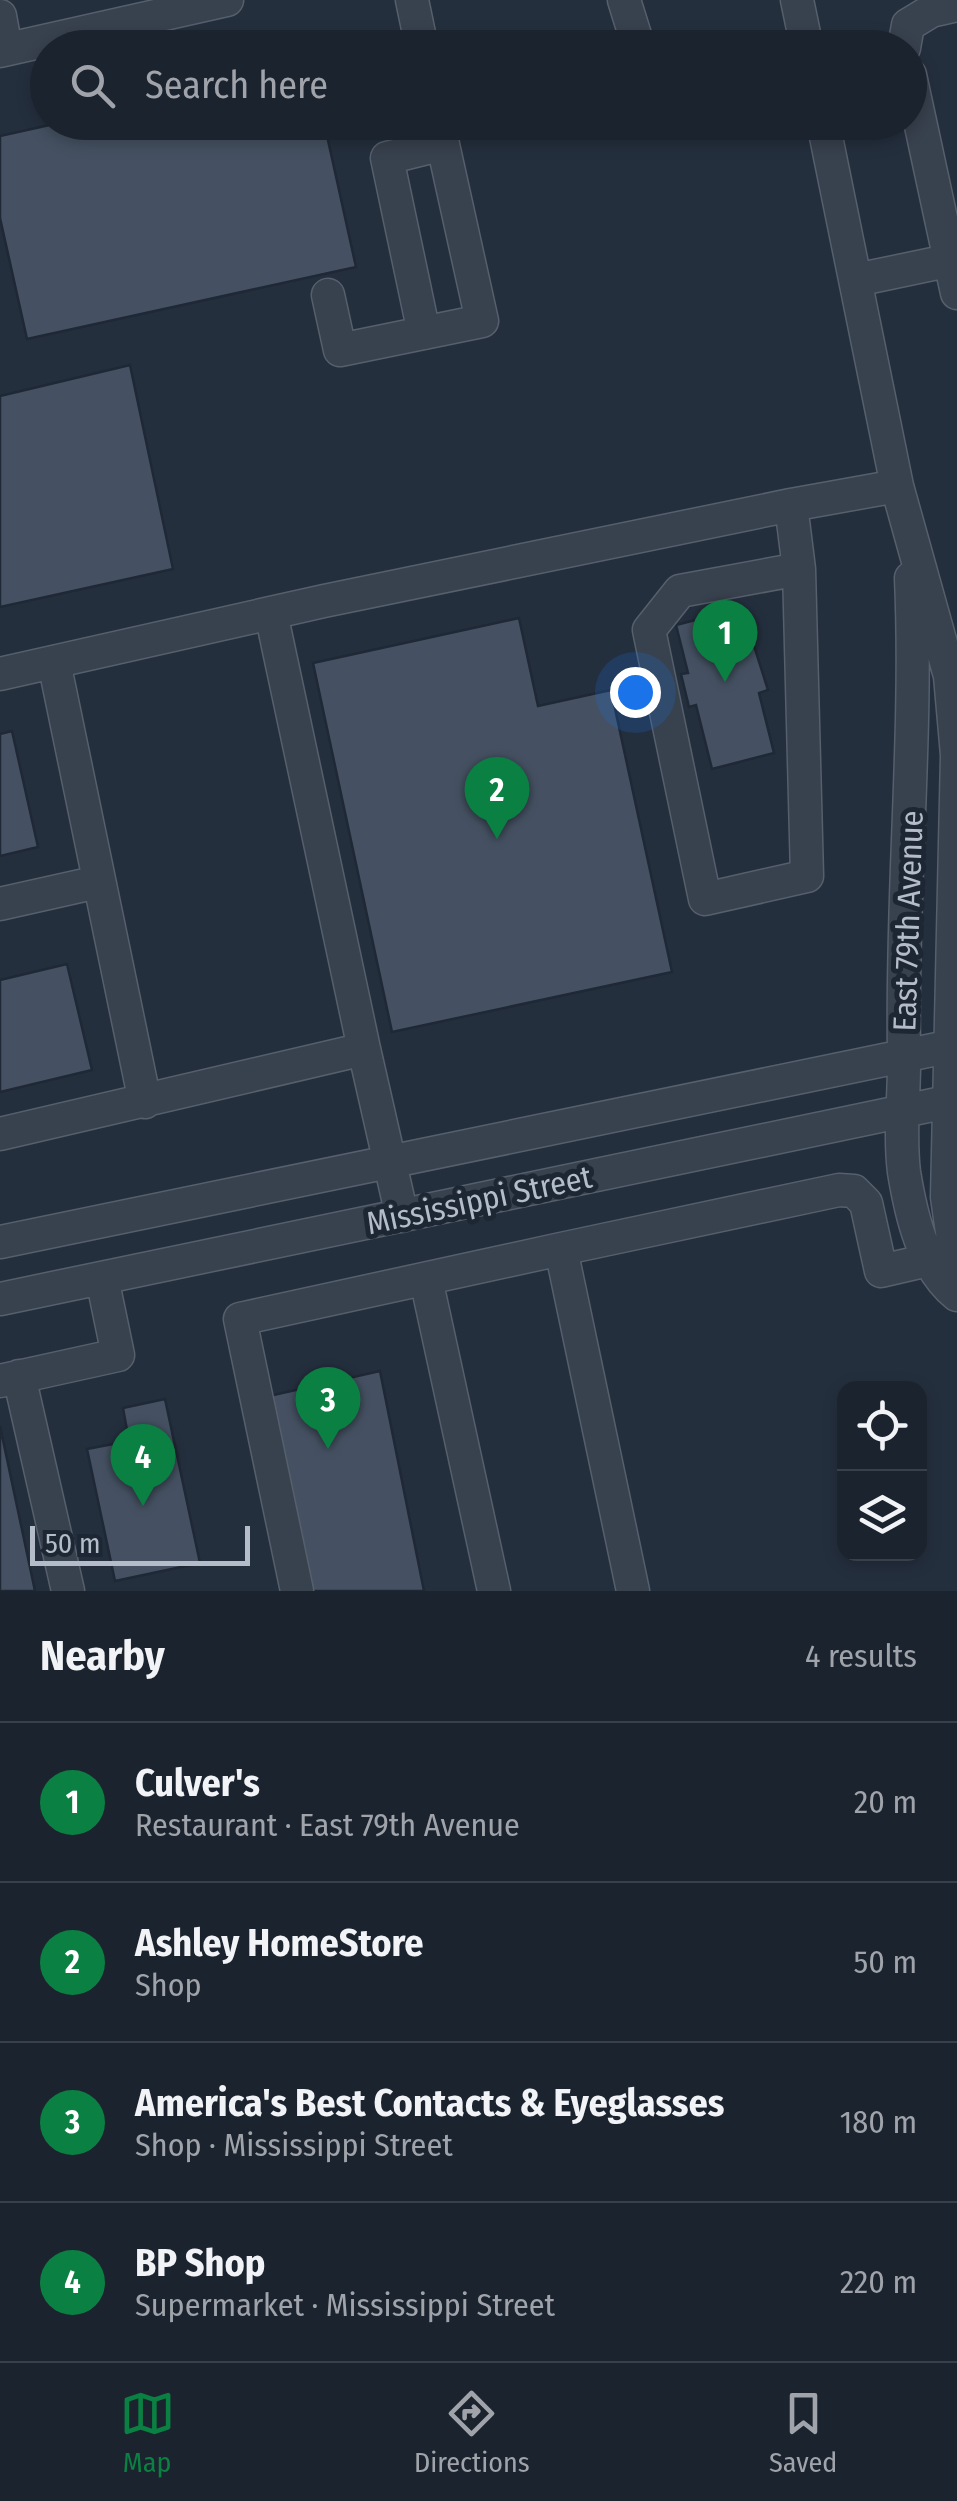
<!DOCTYPE html>
<html lang="en">
<head>
<meta charset="utf-8">
<style>
	body { margin:0; font-family:"Fira Sans Condensed",sans-serif; background:#242b36; color:#f1f3f6 }
	.controls { position:absolute; right:30px; bottom:30px; display:grid; overflow:hidden; border-radius:20px; box-shadow:0 5px 15px #0003 }
	.controls button { width:90px; height:90px; display:grid; place-items:center; padding:0; border:0; border-bottom:2px solid #39404a; background:#1b232e; color:#f1f3f6; font:50px sans-serif }
	.scale { position:absolute; left:30px; bottom:25px; width:220px; box-sizing:border-box; padding-left:10px; border:5px solid #b4bcc9; border-top:0; font-size:28px; line-height:35px; white-space:nowrap; color:#b4bcc9; -webkit-text-stroke:8px #1d2633; paint-order:stroke }
	.you { position:absolute; left:635px; top:692px; width:35px; height:35px; margin:-25px; border:8px solid #fff; border-radius:50%; background:#1a73e8; box-shadow:0 0 0 15px #1a73e833 }
	.badge { display:grid; place-items:center; width:65px; height:65px; border-radius:50%; background:#0b8043; color:#fff; font-size:32px; font-weight:700 }
	.pin { position:absolute; translate:-50% -82px; filter:drop-shadow(0 2px 5px #0008) }
	.pin::after { content:''; position:absolute; top:52px; width:35px; height:30px; background:inherit; clip-path:polygon(0 0,100% 0,50% 100%) }
	.list { margin:0; padding:0; list-style:none }
	h2 { display:flex; justify-content:space-between; align-items:center; height:130px; margin:0; padding:0 40px; font-size:42px }
	h2 small { font-size:32px; font-weight:400; color:#a0a4aa }
	.list li { display:grid; grid-template-columns:65px 1fr auto; gap:30px; align-items:center; box-sizing:border-box; height:160px; padding:0 40px; border-top:2px solid #39404a }
	.list b { display:block; font-size:38px; white-space:nowrap }
	.list p { margin:0; font-size:32px; white-space:nowrap; color:#a0a4aa }
	.list em { font-size:32px; font-style:normal; color:#a0a4aa }
	.icon { flex:none; width:55px; height:55px; fill:none; stroke:currentColor; stroke-width:2; stroke-linecap:round; stroke-linejoin:round }
	.map { position:relative; flex:none; width:957px; height:1591px; overflow:hidden }
	.search { position:absolute; background:#1b232e; box-shadow:0 5px 15px #0003; left:30px; right:30px; top:30px; height:110px; display:flex; align-items:center; gap:25px; box-sizing:border-box; padding:0 35px; border-radius:55px; color:#a0a4aa; font-size:38px }
	.sheet { height:770px; background:#1b232e }
	nav { display:flex; justify-content:space-around; align-items:center; box-sizing:border-box; height:140px; border-top:2px solid #39404a; background:#1b232e; font-size:28px; color:#a0a4aa }
	nav a { display:grid; justify-items:center; gap:5px }
	nav .on { color:#0b8043 }
	.map>svg:first-child { display:block }
	.building { fill:#455162; stroke:#1f2835; stroke-width:2.5 }
	.lines { fill:none; stroke-linecap:round; stroke-linejoin:round }
	.minor-casing { stroke:#565f6c; stroke-width:35 }
	.minor { stroke:#38414e; stroke-width:32 }
	.labels { text-anchor:middle; stroke-width:10; stroke-linejoin:round; paint-order:stroke }
	.street-label { font-size:32px; fill:#b4bcc9; stroke:#1d2633 }
</style>
</head>
<body>
<div class="map">
<svg width="957" height="1591" viewBox="0 0 957 1591">
	<rect width="100%" height="100%" fill="#242f3e"/>
	<path class="building" d="M63,122H324L356,267L27,339L0,218V136Z
		M130,365L173,569L0,607V396Z
		M742,608L768,690L759,693L774,753L712,769L696,705L689,707L681,674L688,673L676,625Z
		M519,618L538,706L611,690L672,972L392,1032L313,663Z
		M12,731L38,847L0,856V734Z
		M67,964L92,1070L0,1092V980Z
		M380,1371L424,1591H308L269,1396Z
		M165,1399L200,1563L115,1581L87,1449L129,1441L123,1408Z
		M0,1426L35,1591H0Z"/>
	<g class="lines">
		<defs>
			<path id="minor" d="M412,0L422,48
				M624,0L639,48
				M797,0L807,48
				M0,16L6,49
				M904,48L908,25L931,11L957,5
				M0,51L227,0
				M910,75L957,293
				M823,122L897,486L950,676L957,755L947,1197L957,1267
				M856,280L957,259
				M328,295L340,350L482,321L438,122
				M424,333L387,158L443,144
				M799,569L807,876L705,899L649,630L680,591L799,569L791,505L897,486
				M911,578C918,735 901,893 904,1050C905,1091 899,1132 904,1172C911,1215 923,1268 957,1295
				M54,662L145,1102
				M0,674L324,601L791,505
				M0,904L98,882
				M364,1049L402,1216
				M0,1134L364,1049L271,613
				M0,1242L957,1045
				M561,1249L839,1190L854,1191L866,1203L881,1271L950,1255
				M426,1279L494,1591
				M0,1299L957,1100
				M19,1376L68,1591
				M0,1381L118,1355L102,1278
				M297,1591L240,1319L561,1249L633,1591"/>
		</defs>
		<use href="#minor" class="minor-casing"/>
		<use href="#minor" class="minor"/>
	</g>
	<g class="labels">
		<g class="street-label">
			<text transform="translate(908 921) rotate(-88)" y="11">East 79th Avenue</text>
			<text transform="translate(479 1200) rotate(-12)" y="11">Mississippi Street</text>
		</g>
	</g>
</svg>
<div class="controls">
<button><svg class="icon" aria-label="locate" viewBox="0 0 24 24"><circle cx="12" cy="12" r="6"/><path d="M12 2v4M12 18v4M2 12h4M18 12h4"/></svg></button>
<button><svg class="icon" aria-label="layers" viewBox="0 0 24 24"><path d="M12 4l9 5-9 5-9-5zM3 14l9 5 9-5"/></svg></button>
</div>
<div class="scale">50 m</div>
<div class="you"></div>
<div class="pin badge" style="left:725px;top:682px">1</div>
<div class="pin badge" style="left:497px;top:839px">2</div>
<div class="pin badge" style="left:328px;top:1449px">3</div>
<div class="pin badge" style="left:143px;top:1506px">4</div>
<div class="search"><svg class="icon" aria-label="search" viewBox="0 0 24 24"><circle cx="10" cy="10" r="6"/><path d="M15 15l6 6"/></svg>Search here</div>
</div>
<section class="sheet">
<h2>Nearby<small>4 results</small></h2>
<ul class="list">
<li><span class="badge">1</span><div><b>Culver's</b><p>Restaurant · East 79th Avenue</p></div><em>20 m</em></li>
<li><span class="badge">2</span><div><b>Ashley HomeStore</b><p>Shop</p></div><em>50 m</em></li>
<li><span class="badge">3</span><div><b>America's Best Contacts &amp; Eyeglasses</b><p>Shop · Mississippi Street</p></div><em>180 m</em></li>
<li><span class="badge">4</span><div><b>BP Shop</b><p>Supermarket · Mississippi Street</p></div><em>220 m</em></li>
</ul>
</section>
<nav>
<a class="on"><svg class="icon" aria-label="map" viewBox="0 0 24 24"><path d="M3 6l6-2 6 2 6-2v14l-6 2-6-2-6 2zM9 4v14M15 6v14"/></svg>Map</a>
<a><svg class="icon" aria-label="directions" viewBox="0 0 24 24"><path d="M12 3l9 9-9 9-9-9zM9 14v-3h6M13 9l2 2-2 2"/></svg>Directions</a>
<a><svg class="icon" aria-label="saved" viewBox="0 0 24 24"><path d="M7 4h10v16l-5-4-5 4z"/></svg>Saved</a>
</nav>
</body>
</html>
